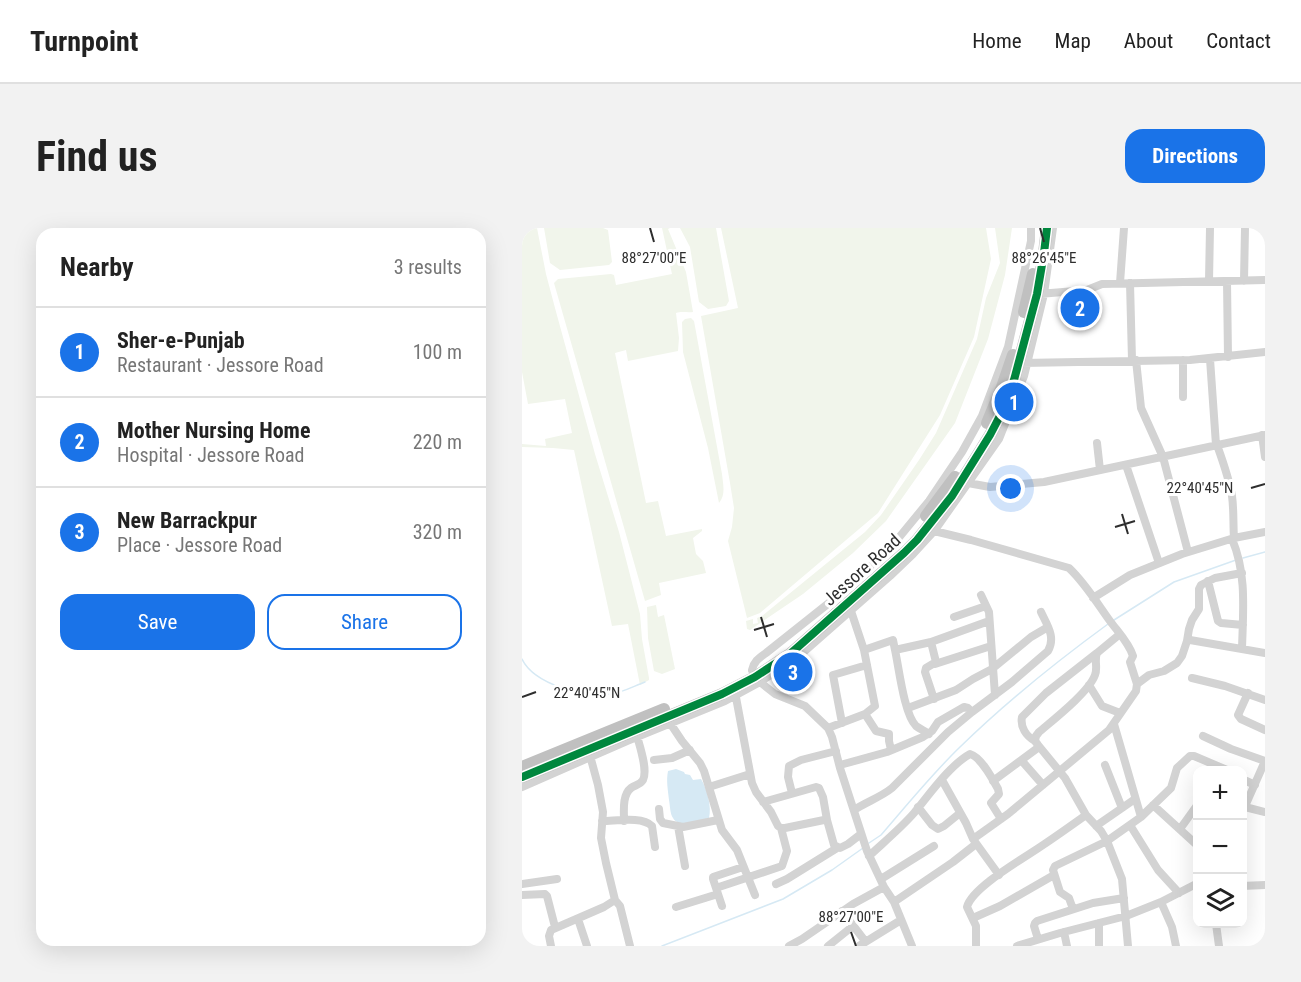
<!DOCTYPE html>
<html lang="en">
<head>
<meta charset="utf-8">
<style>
	body { margin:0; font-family:"Roboto Condensed",sans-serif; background:#f2f2f2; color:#222 }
	.controls { position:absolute; right:18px; bottom:18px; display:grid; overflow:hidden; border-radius:12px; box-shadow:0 6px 24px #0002 }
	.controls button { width:54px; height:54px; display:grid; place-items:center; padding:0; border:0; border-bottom:2px solid #e0e0e0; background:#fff; color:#222; font:30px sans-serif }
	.you { position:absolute; left:489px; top:261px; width:21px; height:21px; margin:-15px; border:4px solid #fff; border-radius:50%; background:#1a73e8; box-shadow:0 0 0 9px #1a73e833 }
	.badge { display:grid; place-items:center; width:39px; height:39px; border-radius:50%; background:#1a73e8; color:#fff; font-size:20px; font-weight:700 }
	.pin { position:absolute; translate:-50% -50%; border:3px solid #fff; box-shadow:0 2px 6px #0006 }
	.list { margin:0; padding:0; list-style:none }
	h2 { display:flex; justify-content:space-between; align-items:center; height:78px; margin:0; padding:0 24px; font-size:26px }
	h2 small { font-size:20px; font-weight:400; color:#767676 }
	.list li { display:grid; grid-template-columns:39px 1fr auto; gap:18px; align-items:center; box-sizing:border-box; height:90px; padding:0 24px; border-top:2px solid #e0e0e0 }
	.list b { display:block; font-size:22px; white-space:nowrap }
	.list p { margin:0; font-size:20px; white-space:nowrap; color:#767676 }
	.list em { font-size:20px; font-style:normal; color:#767676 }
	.actions { display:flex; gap:12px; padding:18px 24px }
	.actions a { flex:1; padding:14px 0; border:2px solid #1a73e8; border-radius:18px; text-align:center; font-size:21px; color:#1a73e8 }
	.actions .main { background:#1a73e8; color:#fff }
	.icon { flex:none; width:33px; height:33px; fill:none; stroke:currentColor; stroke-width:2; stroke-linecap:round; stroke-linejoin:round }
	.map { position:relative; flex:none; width:743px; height:718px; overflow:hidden; border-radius:18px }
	header { display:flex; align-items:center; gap:36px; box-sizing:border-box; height:84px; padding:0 30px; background:#fff; border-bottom:2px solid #e0e0e0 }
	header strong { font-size:28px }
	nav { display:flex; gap:33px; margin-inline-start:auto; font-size:21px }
	.intro { display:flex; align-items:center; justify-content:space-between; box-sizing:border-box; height:144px; padding:0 36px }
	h1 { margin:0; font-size:42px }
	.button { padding:15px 27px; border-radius:18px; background:#1a73e8; color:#fff; font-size:21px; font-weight:700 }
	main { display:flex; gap:36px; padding:0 36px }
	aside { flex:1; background:#fff; border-radius:18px; box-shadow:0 6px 24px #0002 }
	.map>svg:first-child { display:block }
	.green { fill:#f1f5eb }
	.water { fill:#d6e9f4 }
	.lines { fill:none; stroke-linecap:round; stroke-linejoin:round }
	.stream { stroke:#d6e9f4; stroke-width:1.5 }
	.minor { stroke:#d3d3d3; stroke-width:8 }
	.highway { stroke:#c0c0c0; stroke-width:12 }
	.cycleway-casing { stroke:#fff; stroke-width:11 }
	.cycleway { stroke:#00873e; stroke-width:8 }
	.ticks { fill:none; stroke:#2e2e2e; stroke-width:2 }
	.labels { text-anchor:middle; stroke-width:6; stroke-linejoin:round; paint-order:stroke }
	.street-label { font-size:18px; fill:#2e2e2e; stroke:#fff }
	.ticks-label { font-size:15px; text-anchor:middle; fill:#2e2e2e; stroke:#fff; stroke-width:6; stroke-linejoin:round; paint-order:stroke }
</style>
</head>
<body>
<header>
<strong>Turnpoint</strong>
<nav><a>Home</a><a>Map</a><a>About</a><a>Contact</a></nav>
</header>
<div class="intro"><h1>Find us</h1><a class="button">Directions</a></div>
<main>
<aside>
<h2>Nearby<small>3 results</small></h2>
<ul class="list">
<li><span class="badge">1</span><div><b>Sher-e-Punjab</b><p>Restaurant · Jessore Road</p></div><em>100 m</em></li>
<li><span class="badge">2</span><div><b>Mother Nursing Home</b><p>Hospital · Jessore Road</p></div><em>220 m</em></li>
<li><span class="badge">3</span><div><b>New Barrackpur</b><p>Place · Jessore Road</p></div><em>320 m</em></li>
</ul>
<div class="actions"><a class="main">Save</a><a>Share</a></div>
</aside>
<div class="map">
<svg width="743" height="718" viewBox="0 0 743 718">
	<rect width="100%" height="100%" fill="#fff"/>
	<path class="green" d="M0,0H15L24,46L33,80L73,226L97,304L118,386L120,411L127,450V452L118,457L106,396L90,398L52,222L31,220L0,219V216L24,218L23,211L50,205L43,171L6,176L0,144Z
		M22,0H81L86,2L90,34L87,37L38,42L28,35Z
		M140,0H148L146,1L164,44L171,84C165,85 160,83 154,85L157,110L156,123L106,133L104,122L93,125L124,275L136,273L144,308L180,301V303L171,310L174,326L181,333L184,345L137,355L139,367L123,373L32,55L36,51L89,46L92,47L94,57L150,46Z
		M158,0H194L207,73L204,78L186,81L177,74L168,19Z
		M199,0H464L469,31L452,109L418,187L356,285L238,385L225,390L206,313L210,299L212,280L208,255L179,88L216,80Z
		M473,0H490L483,47L466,111L433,195L364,293L331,325L281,366L228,402L225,401L224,393L231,391V396L236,395L235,390L240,388L343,304L359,287L397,232L414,205L455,111L464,70L478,35Z
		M169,90L172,93L200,246C201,256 204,267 197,275L186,220L161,124L160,94L163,91Z
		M134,377L136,389L142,387L153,441L140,446L132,443L126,410L125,379Z"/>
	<path class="water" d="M154,541L162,544L163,546L168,547L171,552L179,551C185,561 190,579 187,590C178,593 157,601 151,590C148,586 148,577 147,572C146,562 144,553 146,543Z"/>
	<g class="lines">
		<path class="stream" d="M721,330L743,324
			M592,392L652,354L714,332
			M0,431C12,456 62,470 88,466C100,465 112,458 123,454
			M347,615L359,607C385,577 410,546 438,519C484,474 534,434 586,396
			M140,718L261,671L310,642L341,620"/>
		<path class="minor" d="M687,53L688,0
			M705,53L706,129
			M722,53L723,0
			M598,55L602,0
			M608,55L610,132
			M517,66L565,62L580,56L743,52
			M688,131L694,217
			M614,132L619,180L641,229L666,324
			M661,132V169
			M500,135L668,132L743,124
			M740,207L743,229
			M575,215L578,242
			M695,217C701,234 707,250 710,268C712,282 711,296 712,310
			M604,237L637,335
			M443,253L446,255L468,259L522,254L743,207
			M408,302L449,312L547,340C563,355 575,375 588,393C596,404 607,415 611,428L608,434L615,456L614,463L587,502L486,586L451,611
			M710,311C725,346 721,383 720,421
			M686,353L696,393L699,395L721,397
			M459,367L467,384L473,467
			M571,370L608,347L660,326L712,310L743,304
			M329,383L342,422
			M432,389L464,378
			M598,406L575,425C572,432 576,440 573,447C567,464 531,492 517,504L514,508L513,513L516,517L543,550L564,587L579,603L585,613L600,651L606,718
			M665,413L667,401L670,392L677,381V361L679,357L693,350L720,345
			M409,414L414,434L404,440L403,444L412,471
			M373,422C377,440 382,486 394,498C398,501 403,503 407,506
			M413,436L469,418
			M230,442C232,433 237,430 244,425L317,367L370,318L407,273L440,224L460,188L486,119L509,13V0
			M670,450L703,458L743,472
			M238,454L253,466L283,478L306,500L310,509L318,540L345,623L362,659L372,674L390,718
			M615,456L627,447L642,443L655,435L660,428L665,413L668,412L743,425
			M567,457L580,478L598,485
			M213,464L230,555L234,564L249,584L256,598L259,600H263L302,592H305L312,617L318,620L326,616L339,606
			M726,465L716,487L719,491L743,502
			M386,480L434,462L451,451L470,441L509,409L526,399
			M343,486L354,503L367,506V513L369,522
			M146,492L160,513L178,535L182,543L200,602L215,622L233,667
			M320,495L311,447L345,437
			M592,496L619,589
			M306,500L343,486L353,478L342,422L371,412L373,422L409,414L467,393
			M681,508L709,521L743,533
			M513,513C504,508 498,499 500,489L524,465L575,425
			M67,524L76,557L81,584L79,610L84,635L93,672L98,678L108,718
			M132,532L150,530L168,522
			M500,533L521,557
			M318,537L365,524L401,509L410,503L416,494L442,479L446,480L450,484
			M583,537L600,580
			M720,551L733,557
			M420,552L444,595L451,611L477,647
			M471,553L517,519
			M0,559L105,513L203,473L238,454L276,429L368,348L391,326L413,302L477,211L502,148L522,66L531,0
			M187,559L228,546
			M270,565L266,549L267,538L279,532L314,523
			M241,574L294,559L297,560L301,569L305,592
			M631,577L676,618
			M396,579L410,597L416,601L422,598L438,585
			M723,579L743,584
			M137,581L138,591L141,595L161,599L196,592
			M332,582C344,574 359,569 370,560L426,504L450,484L490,454L526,423C534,409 525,397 519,384
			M720,585L743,533
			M80,593C94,593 120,588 130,598L133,619
			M102,593C102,583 100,567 109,560C113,557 118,557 121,552C126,542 118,519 115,508
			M608,597L636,642L657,665
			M156,598L163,638
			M574,598L613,571
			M658,601L676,576
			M347,628C362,614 379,600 392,585C407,567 428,537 448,526C459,529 470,550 476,561L477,566L469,575L479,591
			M359,651L412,618
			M0,656L35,651
			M254,656L265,651L315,620
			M720,658L743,657
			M194,660L260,638L265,623L259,600
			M0,667L23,666L25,668L33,699
			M372,674L431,634L454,616
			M639,674L650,699L654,718
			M200,678L191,651V649L221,639
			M154,679L196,666
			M551,681L547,670L538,664L531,642L533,638L585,613L619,589L649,560L655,540L668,528H672L705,542
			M320,683L343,713
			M451,690L478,678L532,647
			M56,691L65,718
			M577,695V718
			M694,696L697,718
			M542,704L545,718
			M516,711L512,698L513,695L515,693L571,675L602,670
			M29,718L27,708L29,702L82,679L93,672
			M267,718L280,711L331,676L362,659
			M306,718L331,698
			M337,718L379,692
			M454,718V698L445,679C450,659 504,629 521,617C536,607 550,597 564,587
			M495,718L538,705L604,688L639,674L676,655"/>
		<path class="highway" d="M502,84L511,46
			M465,195L480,159L491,127
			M404,288L433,249
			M0,539L142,481
			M0,549L200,466L233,449L268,426L382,325L395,312L430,268L468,207L480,184L492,152L515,66L522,25L525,0"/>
		<defs>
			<path id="cycleway" d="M0,549L200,466L233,449L268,426L382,325L395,312L430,268L468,207L480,184L492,152L515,66L522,25L525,0"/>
		</defs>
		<use href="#cycleway" class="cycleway-casing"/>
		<use href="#cycleway" class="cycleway"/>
	</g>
	<path class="ticks" d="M128,0L132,14M518,0L522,14M729,260L743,256M600,286L606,306M593,299L613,293M239,389L245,409M232,402L252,396M0,469L14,464M329,704L334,718"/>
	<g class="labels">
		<g class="street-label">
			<text transform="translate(340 342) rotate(-42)" y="6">Jessore Road</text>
		</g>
	</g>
	<g class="ticks-label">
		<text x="132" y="35">88°27'00"E</text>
		<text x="522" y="35">88°26'45"E</text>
		<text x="678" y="265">22°40'45"N</text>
		<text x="65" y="470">22°40'45"N</text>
		<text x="329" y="694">88°27'00"E</text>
	</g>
</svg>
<div class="controls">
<button>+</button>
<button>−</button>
<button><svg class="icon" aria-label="layers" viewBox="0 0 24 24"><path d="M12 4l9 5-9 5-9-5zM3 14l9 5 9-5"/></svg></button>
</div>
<div class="you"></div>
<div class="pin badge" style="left:492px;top:174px">1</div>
<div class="pin badge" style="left:558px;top:80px">2</div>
<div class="pin badge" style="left:271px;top:444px">3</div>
</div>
</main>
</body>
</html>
